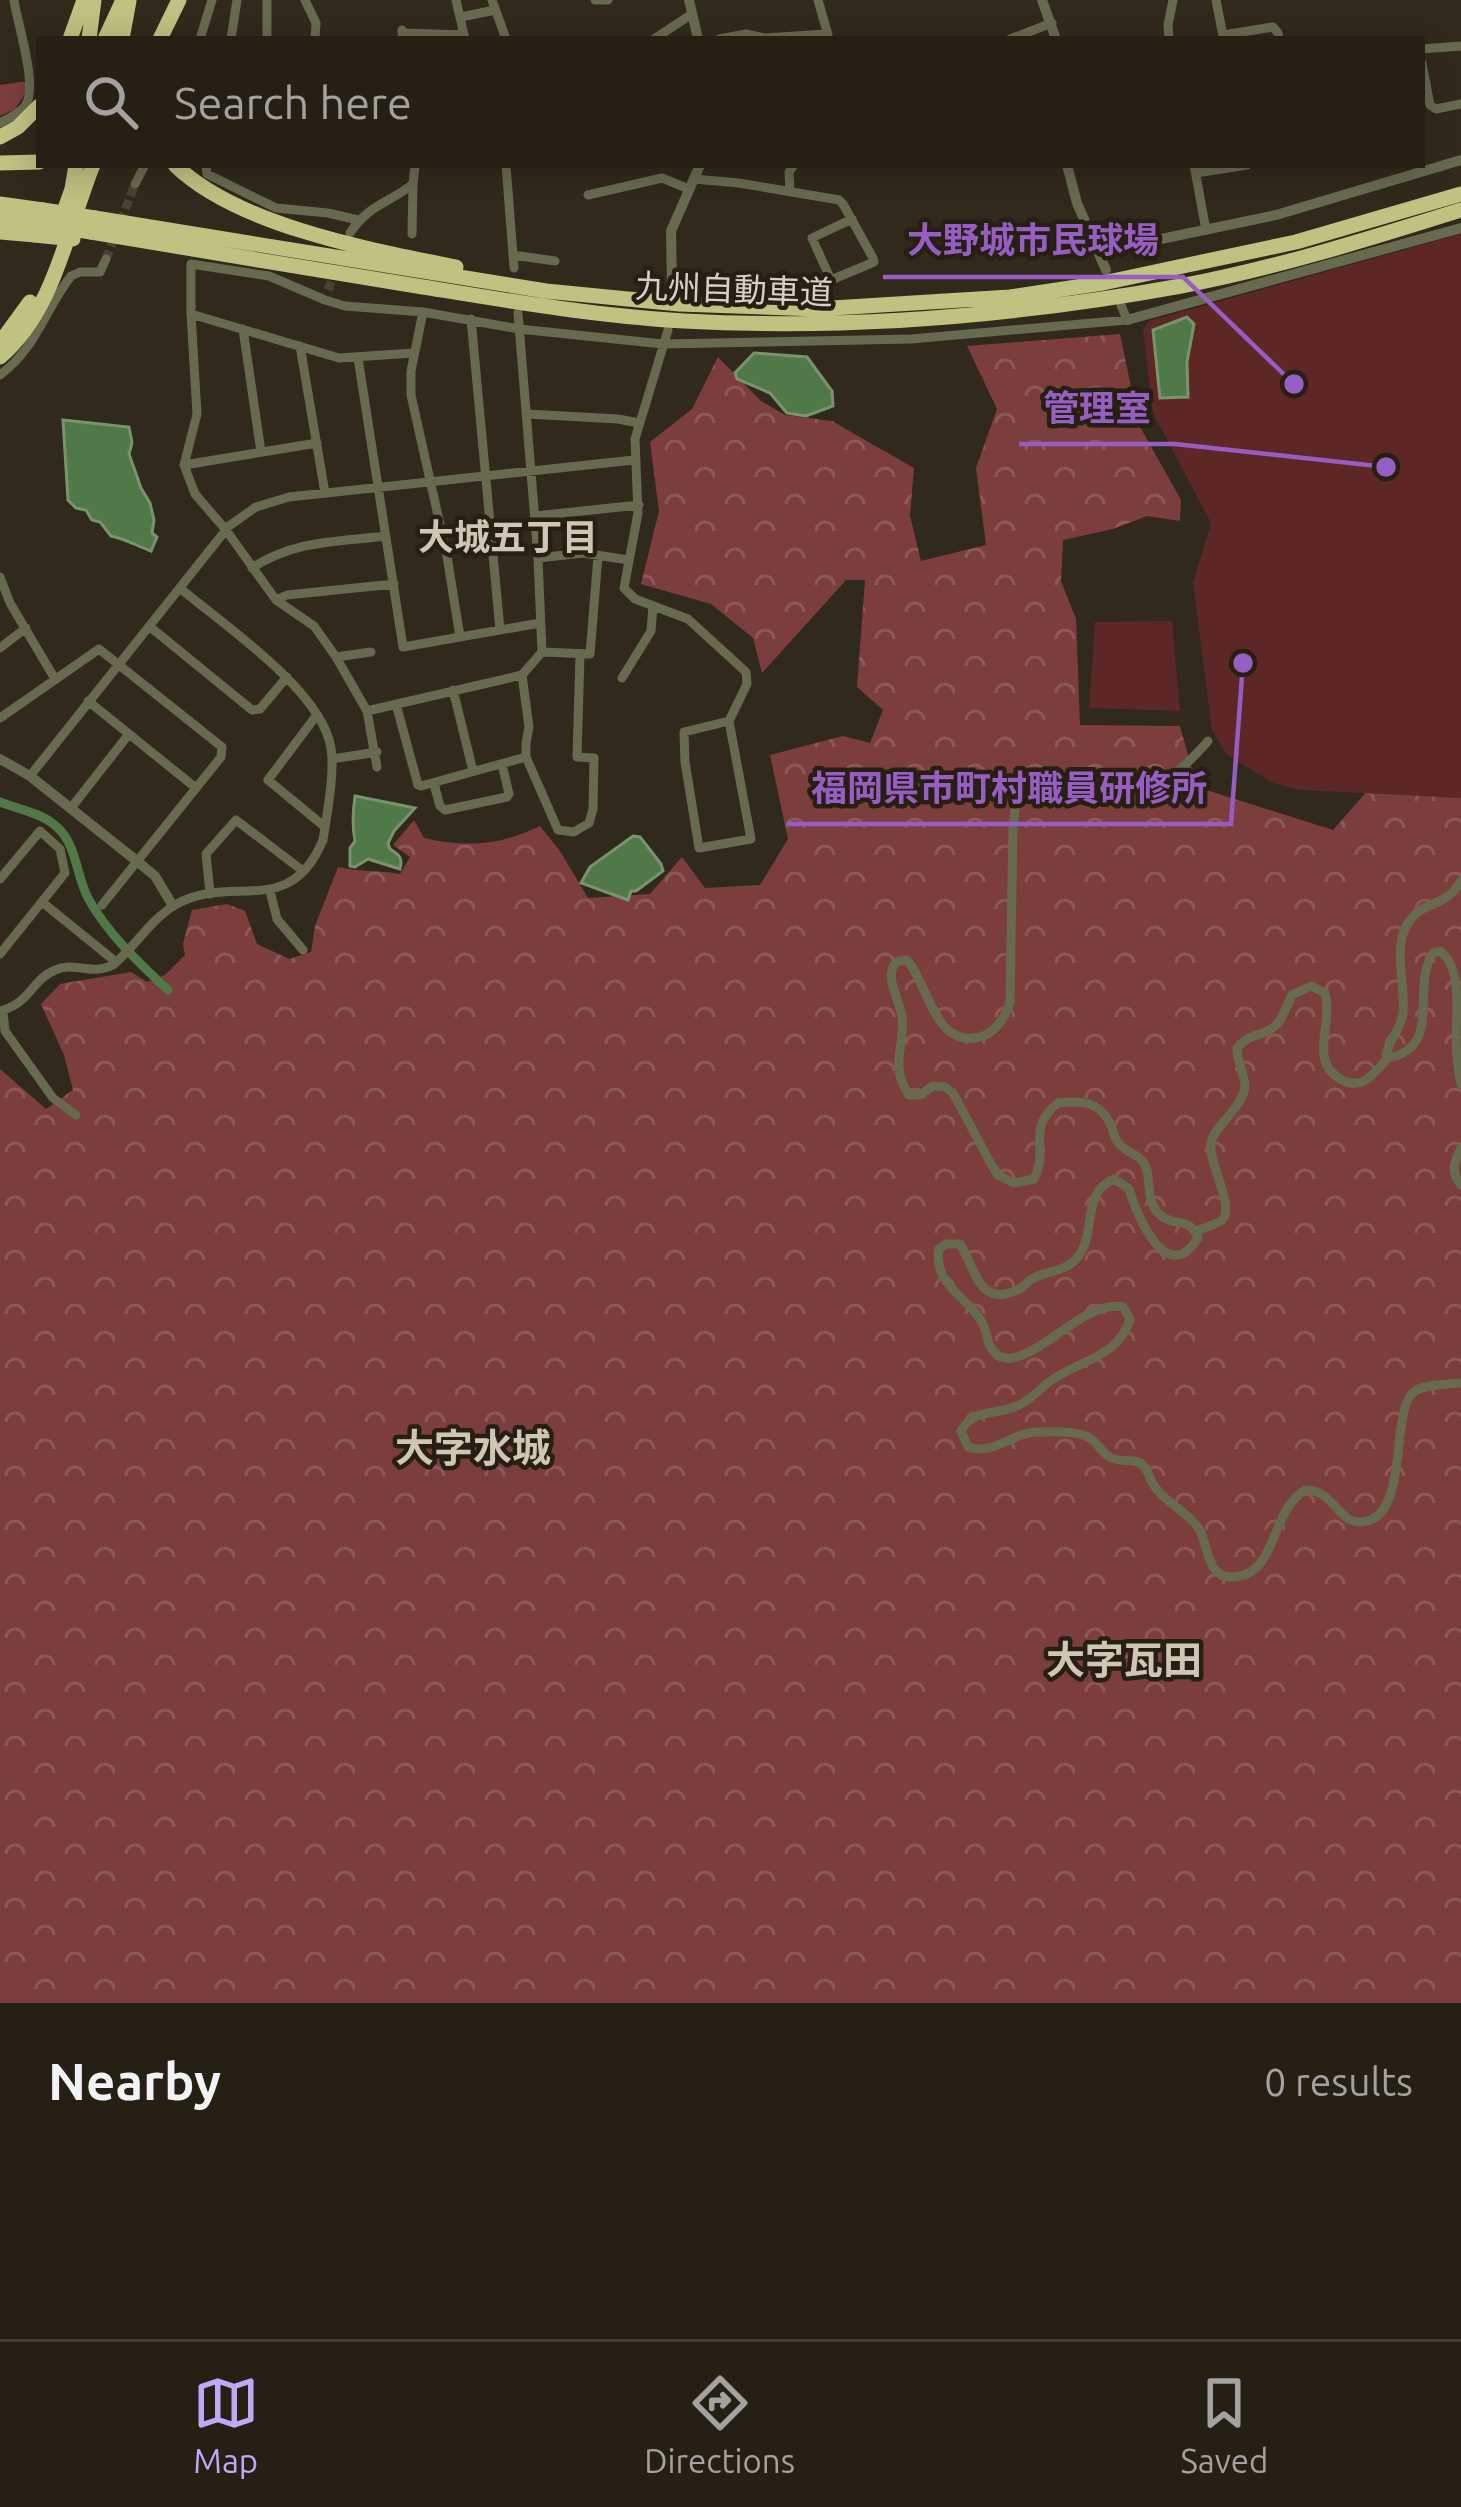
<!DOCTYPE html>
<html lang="en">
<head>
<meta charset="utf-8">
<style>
	body { margin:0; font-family:Ubuntu,"Noto Sans JP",sans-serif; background:#2d271d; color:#f1f3f6 }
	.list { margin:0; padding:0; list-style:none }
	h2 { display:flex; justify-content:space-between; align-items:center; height:156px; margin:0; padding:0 48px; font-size:51px }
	h2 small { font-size:39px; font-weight:400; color:#a3a2a0 }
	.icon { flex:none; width:66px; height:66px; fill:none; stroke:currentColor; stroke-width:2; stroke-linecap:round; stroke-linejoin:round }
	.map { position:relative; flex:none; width:1461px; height:2003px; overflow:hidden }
	.search { position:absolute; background:#251f14; box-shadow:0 6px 30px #0003; left:36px; right:36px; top:36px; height:132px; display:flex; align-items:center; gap:30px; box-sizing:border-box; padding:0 42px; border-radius:0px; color:#a3a2a0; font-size:45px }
	.sheet { height:336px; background:#251f14 }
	nav { display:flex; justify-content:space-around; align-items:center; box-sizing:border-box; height:168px; border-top:3px solid #423d34; background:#251f14; font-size:33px; color:#a3a2a0 }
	nav a { display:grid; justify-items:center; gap:6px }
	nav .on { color:#bda9f5 }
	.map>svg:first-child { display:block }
	.forest { fill:url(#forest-crowns) }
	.green { fill:#5d2726 }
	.water { fill:#517948; stroke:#79936e; stroke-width:3 }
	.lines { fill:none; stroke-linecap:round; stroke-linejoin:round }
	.canal { stroke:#517948; stroke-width:9 }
	.minor-tunnel { stroke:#4a4235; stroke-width:9; stroke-dasharray:9 4.5; stroke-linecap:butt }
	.minor { stroke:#686a50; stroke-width:9 }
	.tertiary { stroke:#686a50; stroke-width:10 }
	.motorway { stroke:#bfc281; stroke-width:15 }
	.motorway-bridge { stroke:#bfc281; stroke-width:15 }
	.labels { text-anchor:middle; stroke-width:9; stroke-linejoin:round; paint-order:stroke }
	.street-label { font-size:33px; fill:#d6d1c8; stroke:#271f12 }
	.neighbourhood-label { font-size:36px; font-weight:bold; fill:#d0c6b4; stroke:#271f12 }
	.quarter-label { font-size:39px; font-weight:bold; fill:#d0c6b4; stroke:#271f12 }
	.leader { fill:none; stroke:#965ec2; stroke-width:4.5 }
	.callout-dot { fill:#965ec2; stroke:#271f12; stroke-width:4.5 }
	.callout-label { font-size:36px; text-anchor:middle; font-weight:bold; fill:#965ec2; stroke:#271f12; stroke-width:9; stroke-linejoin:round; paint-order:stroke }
</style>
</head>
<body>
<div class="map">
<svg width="1461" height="2003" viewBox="0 0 1461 2003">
	<defs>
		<pattern id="forest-crowns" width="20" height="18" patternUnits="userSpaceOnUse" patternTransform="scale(3)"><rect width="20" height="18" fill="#7b3e3c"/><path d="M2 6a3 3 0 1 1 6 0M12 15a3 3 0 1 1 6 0" fill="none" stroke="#8d5957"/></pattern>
	</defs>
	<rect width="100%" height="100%" fill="#31291b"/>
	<path class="forest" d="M21,82H33L15,109L0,116V85Z
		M1120,334L1139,425L1181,500L1180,521L1147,516L1113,529L1063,540L1061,581L1076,619L1080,725L1180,726L1197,787L1333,830L1376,781L1461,647V2003H0V1069L46,1109L73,1090L64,1055L41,1004L60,984L131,972L147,982L165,975L185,955L183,944L192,910L227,904L245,911L257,944L289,959L311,952L315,926L338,867C359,872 378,870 400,874L410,857L393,845L414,820L424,838C468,848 500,845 540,826L560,851L588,898L650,894L682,857L705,888L760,885L788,839L770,755L843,736L870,743L883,710L857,687L865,580H846L762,673L753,638L711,604L641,584L659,511L650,442L692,409L718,357L761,401L785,415L832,421L914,468L910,516L921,561L986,545L976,468L997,409L967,346Z"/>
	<path class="green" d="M1461,234V798L1301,790L1275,784L1226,754L1212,730L1193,583L1211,523L1153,413L1143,330L1149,321Z
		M1172,621L1180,711L1089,708L1095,622Z"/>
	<path class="water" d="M1187,317L1194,324L1187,362L1188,397L1160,398L1153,330Z
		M754,353L807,357L832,391L833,406L806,416L787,413L770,393L737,379L735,373Z
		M63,420L129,427L132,443L129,454L141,488L150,503L154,520L152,533L157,537L151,551C137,546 126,539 111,536L100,522L92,520L86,510L76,508L68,500Z
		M355,796L415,808L394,831L388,843L390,849C399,855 403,857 400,869L368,859L355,867L350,866V848L355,841C352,826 353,810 355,796Z
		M633,836L640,837L661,864L663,871L636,891H631L628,900L581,883L590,867Z"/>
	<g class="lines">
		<path class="canal" d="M0,802C17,809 38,812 52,823C77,840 75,873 88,898C107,933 139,963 168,990"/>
		<path class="minor-tunnel" d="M106,259L135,184
			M328,290L348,238"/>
		<path class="minor" d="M267,0V39
			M305,0L316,23L315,39
			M456,0L465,39
			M492,0L506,39
			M595,0H608
			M818,0L828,35
			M1216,0L1223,36
			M461,17L495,10
			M402,30V33L464,35
			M1223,35L1273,27L1278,33L1279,39
			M200,39L212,0
			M231,39L237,0
			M654,39L692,14
			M719,39L746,34L765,38L827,34
			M1010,39L1052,23
			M1169,39L1168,25L1173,0
			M1422,49L1461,46
			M1422,63L1430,105L1436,109L1461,104
			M0,123C8,118 19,114 25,106C39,87 17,23 14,0
			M206,165L207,174L276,208L328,213L358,220
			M506,165L514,268
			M1194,165L1206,230
			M1196,173L1247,165
			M694,179L739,183L839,200L843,204L873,258L874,262L831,280L812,238L852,219
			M135,184L145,165
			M790,192L789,172L794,165
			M588,195L662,178L689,189
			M350,233C368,205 389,203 413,184L415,165
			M412,234L413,184
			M513,255L555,261
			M423,312L411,371V395L447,556L460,637
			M191,314L339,358L413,353
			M471,319L500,630
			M243,329L261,452
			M668,330L635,439L638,513L624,588L635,599L688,619L746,672L747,684L729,721L751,839L699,848L685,762L684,732L729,721
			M300,346L325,493
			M358,358L403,647L540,623
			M0,375C37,347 44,311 71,276L80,272H100L106,259
			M527,414L618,419L639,423
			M184,465L317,443
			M535,516L639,505
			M538,558L583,553L629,560
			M252,568C294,540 338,542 386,536
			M0,577L10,603L55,679
			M276,600L287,595L394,584
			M149,626L252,710L260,709L287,677
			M0,648L26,628
			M542,652L590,654L598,556
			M336,657L371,652
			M522,675L529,727L526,743V757L558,830L574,832L589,823L593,809L594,758L577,757L580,655
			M622,678L651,631L653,606
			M453,690L473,771
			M88,701L196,788
			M396,704L418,785L421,786L526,757
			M367,711L522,675L542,652L538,558L518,313
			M316,716L268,780L325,827
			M0,718L99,649L222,747L221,757L102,905
			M1208,741C1158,798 1140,792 1069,791C1052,791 1036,789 1020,794L1016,801L1013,826L1010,1002C1006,1017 995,1033 980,1037C934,1048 930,987 907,960C898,961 895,960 892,970C888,984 901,1003 902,1018C905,1049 889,1065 909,1095H920L933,1086L945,1087L953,1093L991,1164L998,1175L1014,1183L1034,1179C1050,1149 1025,1129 1058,1103C1083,1100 1102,1102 1112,1128C1115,1135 1114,1139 1120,1145C1129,1154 1143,1155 1147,1170C1150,1186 1147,1203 1160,1215C1175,1228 1189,1215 1198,1238C1167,1288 1137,1216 1129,1189L1114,1179C1079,1194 1099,1235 1075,1260C1064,1272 1045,1271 1032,1279C1027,1282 1023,1288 1017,1290C978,1308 975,1267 960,1244H946L939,1249C933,1283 964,1295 980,1319C988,1329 985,1344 995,1353C1000,1358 1006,1359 1012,1358C1050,1350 1086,1300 1123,1307L1130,1319C1119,1358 1078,1360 1049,1382C1039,1390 1032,1399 1019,1405C998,1416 974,1407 961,1431L968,1447C994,1456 1012,1432 1038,1432C1053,1432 1079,1430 1091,1439C1099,1445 1103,1454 1111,1458C1120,1462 1130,1459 1138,1462C1148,1466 1148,1476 1153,1484C1164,1503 1188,1511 1199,1529C1209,1546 1206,1578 1233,1577C1278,1575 1269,1512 1305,1490C1333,1489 1337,1522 1360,1522C1412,1521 1388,1409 1415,1391C1426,1384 1448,1384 1461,1383
			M332,759L377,752
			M377,767L367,711L336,657L314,626L276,600L226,530L195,494L184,465L197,414L191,314V264L269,276L325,300L345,306L423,312L519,329L663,344L911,339L1127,320L1121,305
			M30,776L229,526L256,507L289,497L634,460
			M437,782L435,788L440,806L445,810L507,797L509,794L502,764
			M71,808L129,734
			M0,879L40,831L60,849L65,873L0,954
			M1461,881C1447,907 1425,900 1410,920C1391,945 1406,983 1403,1013C1401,1030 1389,1039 1386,1055L1388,1058C1444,1047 1410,988 1433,953L1440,951C1461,967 1457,1007 1456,1034C1456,1051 1457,1067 1461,1084
			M270,891L277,919L303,950
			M210,894L206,854L236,820L303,871
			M42,902L116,962
			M0,1011C31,1003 31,980 55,970C74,961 90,976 113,965C135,947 150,920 175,905C232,872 289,921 323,840C327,814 335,773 331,748C322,691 224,625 181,589
			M3,1011L5,1031L53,1098L76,1115
			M1461,1148C1454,1162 1450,1172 1461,1185
			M1196,1231C1203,1228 1219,1224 1223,1219C1234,1204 1208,1163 1211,1143C1213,1127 1243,1108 1245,1086C1245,1077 1237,1061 1237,1048C1251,1032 1257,1038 1271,1029C1283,1022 1286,1006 1292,995L1311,986L1325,993C1334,1022 1307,1062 1342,1080C1363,1091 1374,1073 1388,1058"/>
		<path class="tertiary" d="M689,0L698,39
			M1042,0L1056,39
			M1067,165L1077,203L1106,270
			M1099,252L1276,215L1461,160
			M672,287L671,231L700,165
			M1127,320L1461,228
			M0,759L30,776L138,862L155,876L173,906"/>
		<path class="motorway" d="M70,39L84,0
			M89,39L94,0
			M105,39L123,0
			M122,39L129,1
			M160,39L179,0
			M0,137L18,127L39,106
			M0,163L39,162
			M175,165C238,226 371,250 456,267
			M0,204L43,210
			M95,218L546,291L679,304L816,309L1010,297L1103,283L1296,242L1461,194
			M0,219L39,224
			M60,223L72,189L76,165
			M0,232L35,235
			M91,232C202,251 312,269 423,287C509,301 596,316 684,321C851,330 1016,316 1181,286C1276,268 1369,239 1461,210
			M0,343L30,302
			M0,357C55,310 67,229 93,165"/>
		<path class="motorway-bridge" d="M43,210L95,218
			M39,224L91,232
			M35,235L73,239"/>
	</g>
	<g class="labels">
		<g class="street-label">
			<text transform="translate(734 289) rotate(2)" y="12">九州自動車道</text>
		</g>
		<g class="neighbourhood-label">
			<text x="508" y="550">大城五丁目</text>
		</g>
		<g class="quarter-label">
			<text x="473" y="1462">大字水城</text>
			<text x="1124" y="1674">大字瓦田</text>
		</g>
	</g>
	<path class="leader" d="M1294 384L1183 277H883M1386 467L1175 444H1019M1243 663L1231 824H787"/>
	<g class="callout-dot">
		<circle cx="1294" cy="384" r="12"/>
		<circle cx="1386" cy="467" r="12"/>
		<circle cx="1243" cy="663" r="12"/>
	</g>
	<g class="callout-label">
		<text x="1033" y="253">大野城市民球場</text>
		<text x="1097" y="421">管理室</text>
		<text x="1009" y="801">福岡県市町村職員研修所</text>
	</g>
</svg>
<div class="search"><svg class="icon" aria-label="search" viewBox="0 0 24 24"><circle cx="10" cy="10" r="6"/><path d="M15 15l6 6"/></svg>Search here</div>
</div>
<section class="sheet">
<h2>Nearby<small>0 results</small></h2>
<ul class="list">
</ul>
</section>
<nav>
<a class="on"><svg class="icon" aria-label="map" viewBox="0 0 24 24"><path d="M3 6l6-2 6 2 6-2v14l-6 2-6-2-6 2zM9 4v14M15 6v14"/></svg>Map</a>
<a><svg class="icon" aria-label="directions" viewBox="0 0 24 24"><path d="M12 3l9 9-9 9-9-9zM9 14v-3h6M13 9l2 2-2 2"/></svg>Directions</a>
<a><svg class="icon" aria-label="saved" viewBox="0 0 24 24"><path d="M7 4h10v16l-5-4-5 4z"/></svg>Saved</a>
</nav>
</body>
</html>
